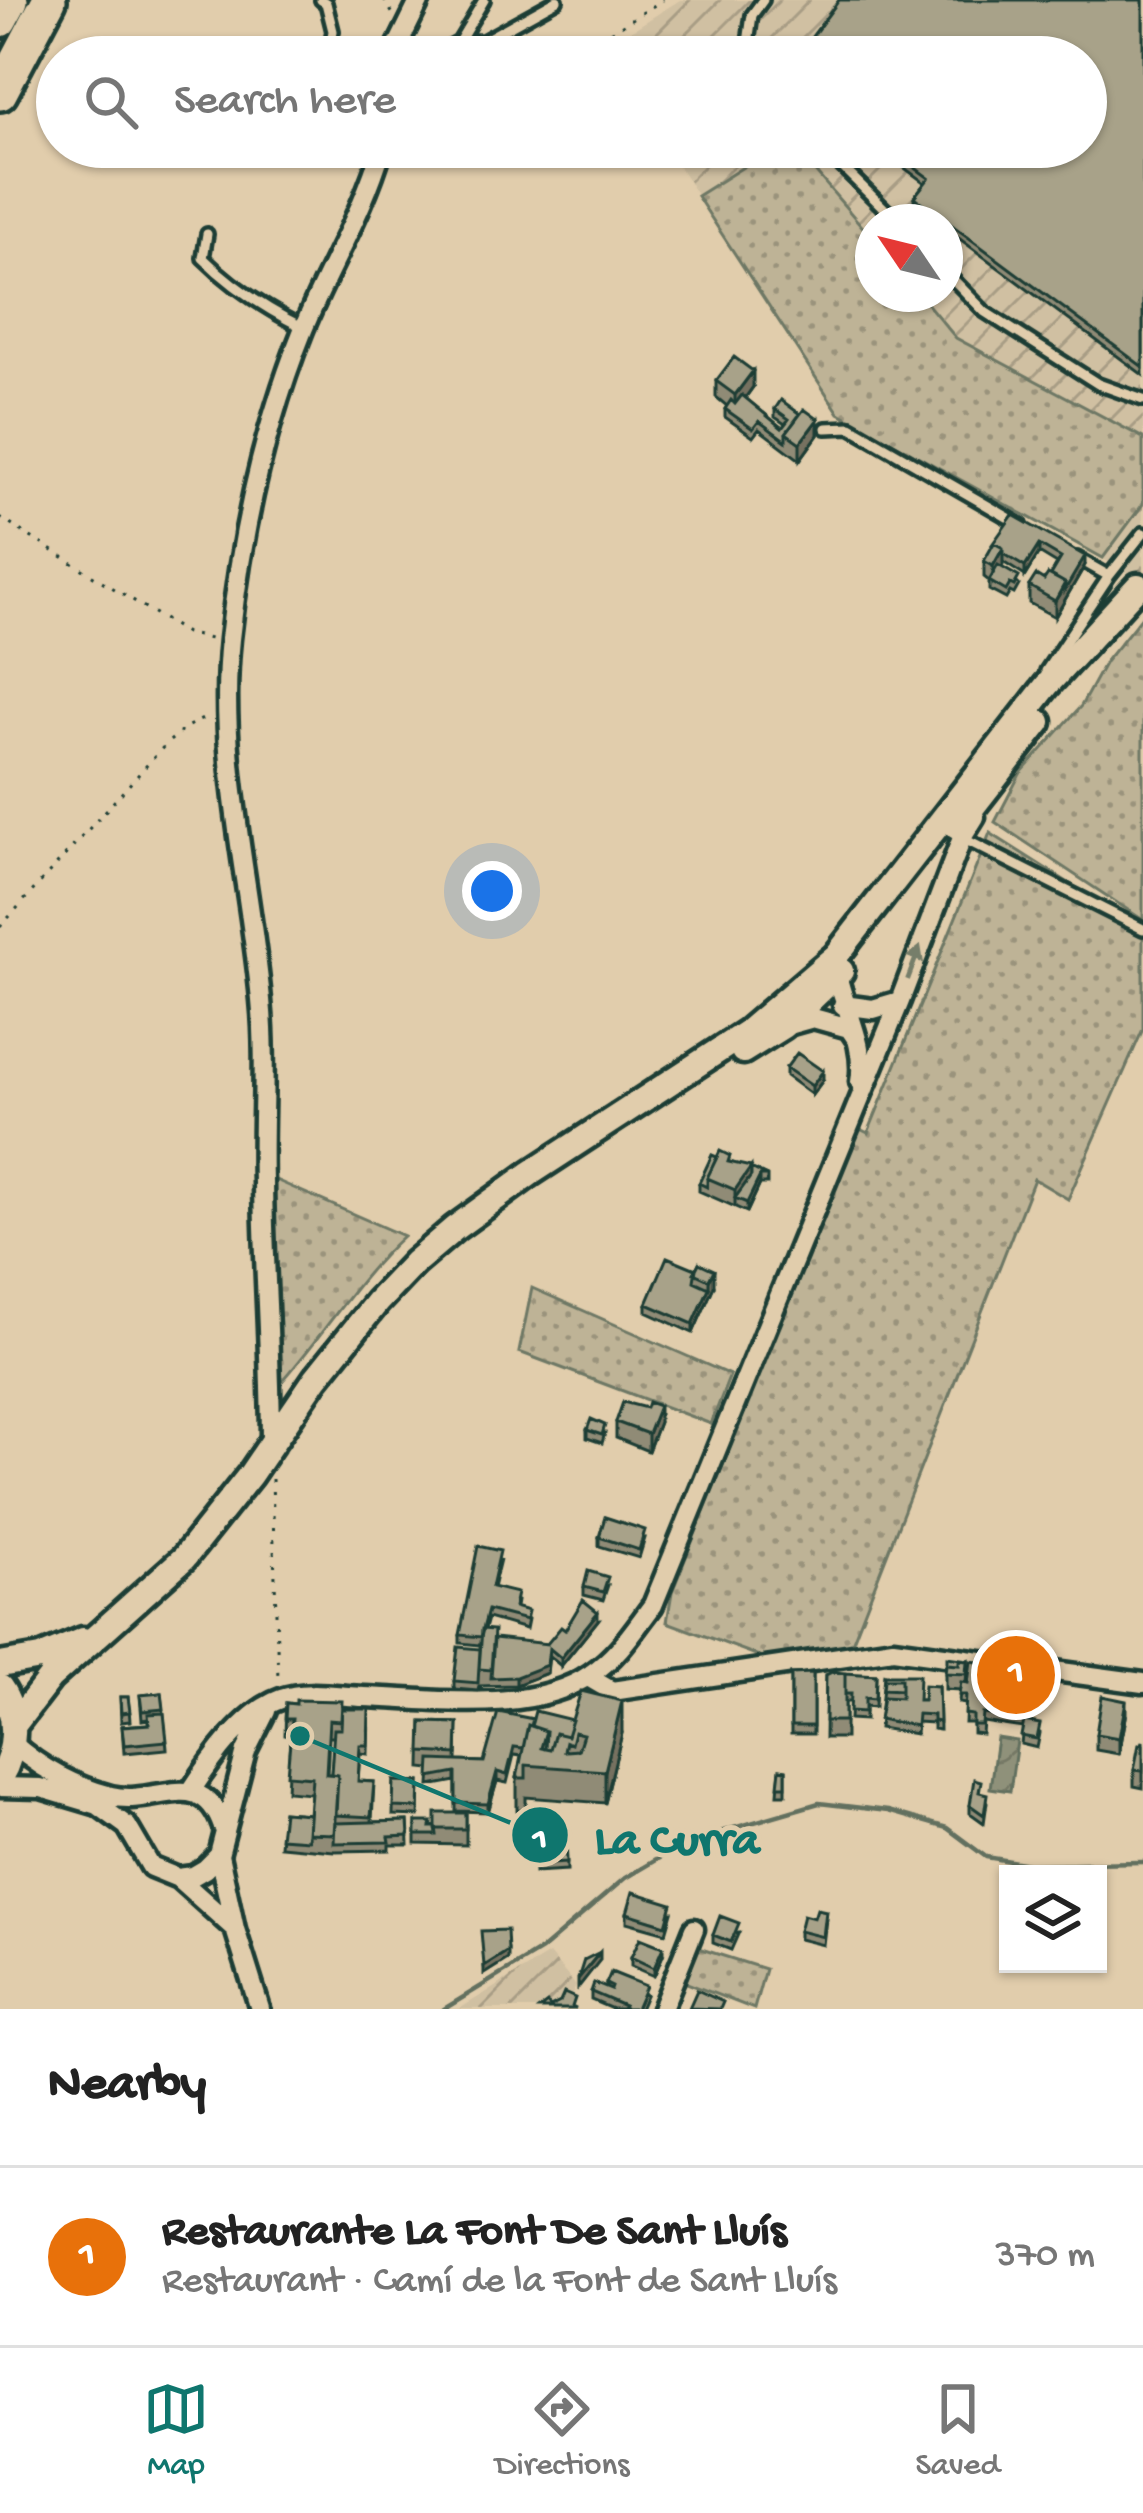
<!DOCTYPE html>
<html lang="en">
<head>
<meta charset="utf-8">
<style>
	body { margin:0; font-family:"Gochi Hand",sans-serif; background:#f6f6f6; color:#222 }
	.controls { position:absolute; right:36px; bottom:36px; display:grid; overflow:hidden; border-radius:0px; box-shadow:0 3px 9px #0004 }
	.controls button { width:108px; height:108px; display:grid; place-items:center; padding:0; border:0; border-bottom:3px solid #e0e0e0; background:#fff; color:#222; font:60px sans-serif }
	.compass { position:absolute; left:855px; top:204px; width:108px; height:108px; border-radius:50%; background:#fff; box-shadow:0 3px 9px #0004; rotate:305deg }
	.you { position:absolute; left:492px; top:891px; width:42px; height:42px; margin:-30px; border:9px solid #fff; border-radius:50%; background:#1a73e8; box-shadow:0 0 0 18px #1a73e833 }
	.badge { display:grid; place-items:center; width:78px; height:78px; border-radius:50%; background:#0f766e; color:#fff; font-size:39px; font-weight:700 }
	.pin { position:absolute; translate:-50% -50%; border:6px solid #fff; box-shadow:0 3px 12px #0006 }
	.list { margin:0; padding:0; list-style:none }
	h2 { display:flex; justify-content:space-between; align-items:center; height:156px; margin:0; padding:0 48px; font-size:51px }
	h2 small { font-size:39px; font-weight:400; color:#767676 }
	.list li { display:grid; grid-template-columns:78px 1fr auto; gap:36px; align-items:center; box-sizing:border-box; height:180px; padding:0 48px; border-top:3px solid #e0e0e0 }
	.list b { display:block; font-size:45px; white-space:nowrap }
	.list p { margin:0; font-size:39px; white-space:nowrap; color:#767676 }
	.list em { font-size:39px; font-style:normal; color:#767676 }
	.icon { flex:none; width:66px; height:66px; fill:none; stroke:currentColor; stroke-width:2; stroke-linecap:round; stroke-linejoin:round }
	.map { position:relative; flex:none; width:1143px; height:2009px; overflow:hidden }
	.search { position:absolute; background:#fff; box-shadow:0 3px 9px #0004; left:36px; right:36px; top:36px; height:132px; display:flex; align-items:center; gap:30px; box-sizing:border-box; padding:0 42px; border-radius:66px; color:#767676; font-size:45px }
	.sheet { height:336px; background:#fff }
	nav { display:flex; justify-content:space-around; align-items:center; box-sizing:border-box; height:168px; border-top:3px solid #e0e0e0; background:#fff; font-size:33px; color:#767676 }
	nav a { display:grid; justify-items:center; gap:6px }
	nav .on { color:#0f766e }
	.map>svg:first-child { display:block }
	.industrial { fill:url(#industrial-furrows); fill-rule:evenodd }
	.grass { fill:url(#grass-dots); stroke:#6e7865; stroke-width:3 }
	.water { fill:url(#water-waves); stroke:#626f5e; stroke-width:3 }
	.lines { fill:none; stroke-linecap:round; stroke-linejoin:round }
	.stream { stroke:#626f5e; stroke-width:4.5 }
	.lane-casing { stroke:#1f3d34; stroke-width:18 }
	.street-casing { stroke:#1f3d34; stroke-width:27 }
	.secondary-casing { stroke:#1f3d34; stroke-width:33 }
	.highway-casing { stroke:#1f3d34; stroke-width:42 }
	.path { stroke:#1f3d34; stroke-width:3; stroke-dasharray:3 9; stroke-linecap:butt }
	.lane { stroke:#e1cdac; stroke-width:9 }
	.street { stroke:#e1cdac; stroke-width:18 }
	.secondary { stroke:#e1cdac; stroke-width:24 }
	.highway { stroke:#e1cdac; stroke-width:33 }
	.wall { fill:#908b76; stroke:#1f3d34; stroke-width:3; fill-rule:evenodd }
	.shaded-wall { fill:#767160; stroke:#1f3d34; stroke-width:3 }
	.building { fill:#a8a289; stroke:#1f3d34; stroke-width:3; fill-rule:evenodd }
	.oneway { fill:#767e6a }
	.leader { fill:none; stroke:#0f766e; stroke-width:4.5 }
	.callout-dot { fill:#0f766e; stroke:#e1cdac; stroke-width:4.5 }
	.mark-label { font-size:36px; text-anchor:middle; font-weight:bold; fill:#fff }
	.callout-label { font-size:48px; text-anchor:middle; font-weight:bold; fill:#0f766e; stroke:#e1cdac; stroke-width:10; stroke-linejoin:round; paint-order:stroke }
</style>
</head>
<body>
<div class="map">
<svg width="1143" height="2009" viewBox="0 0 1143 2009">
	<defs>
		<pattern id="industrial-furrows" width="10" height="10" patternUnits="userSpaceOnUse" patternTransform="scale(3)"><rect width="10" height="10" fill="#d0c0a2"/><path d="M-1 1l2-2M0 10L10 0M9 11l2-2" fill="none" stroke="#a89d85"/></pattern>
		<pattern id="grass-dots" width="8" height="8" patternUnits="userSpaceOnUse" patternTransform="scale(3)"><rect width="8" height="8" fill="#beb396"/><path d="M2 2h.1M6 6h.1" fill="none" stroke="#9a937b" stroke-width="1.8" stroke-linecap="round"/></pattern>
		<pattern id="water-waves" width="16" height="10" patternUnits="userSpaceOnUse" patternTransform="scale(3)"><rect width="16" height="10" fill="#8f917a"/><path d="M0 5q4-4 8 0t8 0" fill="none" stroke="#747865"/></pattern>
	</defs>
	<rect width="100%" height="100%" fill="#e1cdac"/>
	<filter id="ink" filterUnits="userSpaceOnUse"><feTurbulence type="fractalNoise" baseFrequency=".00833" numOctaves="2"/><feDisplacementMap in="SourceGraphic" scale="24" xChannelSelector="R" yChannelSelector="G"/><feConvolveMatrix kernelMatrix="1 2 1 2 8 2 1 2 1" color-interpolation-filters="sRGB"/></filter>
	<g filter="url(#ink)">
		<path class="industrial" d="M680,0H1143V581L839,413L666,147H1086V57H607L602,49ZM873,222H945V294H873Z
			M549,1954L576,1986L571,1997L552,2009H459Z"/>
		<path class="grass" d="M775,147H794L873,239V294H919L956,338L1143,438V504L1103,558L839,413L697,196Z
			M1143,615V920L995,822L1020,774L1081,706L1105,662Z
			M990,833L1143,930V1029L1068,1199L1034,1179L852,1643L824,1654L775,1662L667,1622L672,1592L858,1128L868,1133Z
			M271,1178L403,1236C355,1280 322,1338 278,1386Z
			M532,1288L730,1375L711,1424L519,1352Z
			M698,1948L765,1969L754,2009L684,1982Z"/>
		<path class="water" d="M997,1738L1017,1741L1010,1791L990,1788Z"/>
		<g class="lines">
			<path class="stream" d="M444,2009L541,1950L625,1878L686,1842L819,1803L888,1811L947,1828L986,1857L1029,1864L1143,1862"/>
			<defs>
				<path id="lane" d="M321,0L326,3L333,31L328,57
					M459,42L483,41L557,0
					M433,57L459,42L484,0
					M746,57L752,15L763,0
					M822,147L898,222
					M207,234L203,258C233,288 266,309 304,328
					M945,271L985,312L1098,384L1143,400
					M826,428L851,427L1021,525
					M1077,558L1109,576
					M1046,671L1109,576L1143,533
					M962,838L1143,929"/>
				<path id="street" d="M392,57L420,0
					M835,965C841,1004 867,1043 860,1082
					M843,1005L873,1009L900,1001
					M788,1025L813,1018L849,1028L855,1037
					M271,1445C271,1357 264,1270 263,1182C261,1121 267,1061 261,1000C250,879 217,761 230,639C241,536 264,427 303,330C328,268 363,213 382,147
					M588,1677L612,1691L893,1649L1143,1683
					M12,1743C41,1769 72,1786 111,1796C157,1807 201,1764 223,1827
					M0,1787L41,1788L98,1805L127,1826L151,1867L178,1878L193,1876L205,1869L219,1855L246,1751L266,1711
					M191,1791C211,1760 244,1712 281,1699C305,1690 338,1696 364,1697C431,1699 533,1715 591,1674C618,1656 634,1630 653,1605L900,1001L962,838L975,817
					M219,1855L235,1929L260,2009
					M178,1878L235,1929
					M662,2009L694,1929"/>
				<path id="secondary" d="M957,827L1039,722
					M743,1051L783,1026L841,971
					M0,1665L40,1658L83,1640
					M0,1687C19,1714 16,1751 0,1778
					M14,1725L50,1678L184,1558L250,1475L316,1378L377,1302L414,1263L455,1228L531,1173L747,1032L836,956L1047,685L1138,586"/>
				<path id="highway" d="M0,20L11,0
					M0,93L49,0"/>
			</defs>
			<use href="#lane" class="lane-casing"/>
			<use href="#street" class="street-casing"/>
			<use href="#secondary" class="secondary-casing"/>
			<use href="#highway" class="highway-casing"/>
			<path class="path" d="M384,0L393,14
				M570,57L663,0
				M0,518L186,633L210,639
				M0,927L166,744L188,726L207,717
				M272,1479L278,1679"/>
			<use href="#lane" class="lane"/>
			<use href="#street" class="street"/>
			<use href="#secondary" class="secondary"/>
			<use href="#highway" class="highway"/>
		</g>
		<path class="wall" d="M1143,0V375L945,228V222H936L914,206V197L925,183L876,147H1086Z
			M716,381L753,387L745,398L782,428L785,424L775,417V409L818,435L800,460L759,429L753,437L725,417V409L727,406L716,397Z
			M1013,515L1085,565L1055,617L1029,603V586L1051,575L1057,564L1039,553L1025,576L1003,562L1001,567L1019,585L1014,594L1010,592L1006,599L989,590V581L984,577V561Z
			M786,1068L823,1080L812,1095L786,1076Z
			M730,1162L767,1176V1184H760L747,1212L699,1191V1183Z
			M699,1263L714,1286L693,1333L647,1312V1304L696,1269Z
			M646,1408L659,1422L648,1451L616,1438V1422Z
			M587,1430L605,1433L602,1443L587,1438Z
			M599,1537L645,1538L639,1558L599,1546Z
			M500,1559L493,1588L517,1601L516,1607L528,1619L526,1629L488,1618L485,1629L494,1639L547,1644L565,1630L598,1620L561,1666L549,1656L547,1673L516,1685L479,1686L478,1691L454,1689V1681L480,1649V1645L460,1643V1635Z
			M608,1585L603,1600L584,1595V1587Z
			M968,1660L966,1682L1032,1678L1025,1721L1040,1733L1037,1748L1021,1744L1023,1728L983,1722L982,1734L973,1733V1723H965L966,1704L959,1703L960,1690L945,1689V1673Z
			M813,1673V1734H791V1674Z
			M826,1675H876L875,1707L865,1706V1720L850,1719L851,1702H845V1738H825Z
			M884,1675L918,1700H923L938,1686L939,1730L933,1729V1723L917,1722L916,1734L879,1728Z
			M162,1693L167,1749L124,1753L122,1726L148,1724V1719L142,1720L140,1695Z
			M120,1697H128L130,1721L121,1722Z
			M286,1703L342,1709H369L368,1754L360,1753L358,1781L374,1782L372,1822L408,1821L409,1845H390V1850L334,1851L280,1846L283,1812L309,1814L311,1793L287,1791L290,1736L285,1735ZM329,1737H334L331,1774H327Z
			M1126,1717L1119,1754L1096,1750V1734Z
			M533,1719L622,1733L605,1803L526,1797V1810H517V1778L521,1756L514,1755L507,1783L497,1781L488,1812L456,1811V1781L430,1786L431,1769L421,1768L422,1722L458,1723L457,1761L484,1762Z
			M1143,1741V1788L1134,1786V1770Z
			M780,1769L786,1770V1794H778Z
			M394,1781L420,1782L419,1816L393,1815Z
			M980,1792L987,1802L984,1823L970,1813V1805Z
			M466,1813V1845L416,1844V1822L436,1827Z
			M566,1837L567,1870L535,1872V1862H524L523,1838Z
			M672,1912L666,1933L627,1922V1913Z
			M814,1918L826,1919L823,1945L799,1939V1931Z
			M739,1932L731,1950L713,1943V1935Z
			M663,1955L654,1976L631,1966V1957Z
			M606,1984L646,1995L640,2009H612L591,2000V1992L606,1988Z"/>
		<path class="shaded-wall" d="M753,371V387L735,412V395Z
			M818,419V435L800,460V443Z
			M1039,545V553L1025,576V567Z
			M1003,548V565L993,582V566Z
			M1085,556V565L1055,617V601Z
			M823,1071V1080L812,1095V1086Z
			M751,1167V1184L735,1198V1206V1190Z
			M760,1176V1184L747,1212V1203Z
			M714,1270V1286L693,1333V1324L709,1288V1280Z
			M659,1406V1422L648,1451V1434Z
			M598,1612V1620L561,1666V1658Z
			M549,1648L547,1673L516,1685V1677Z
			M1032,1662V1678L1024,1729V1712Z
			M622,1701V1733L605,1803V1771Z
			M1126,1701V1717L1119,1754V1738Z
			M497,1772V1781L488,1812V1804Z
			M663,1947V1955L654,1976V1968Z
			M508,1951V1959L484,1974V1966Z
			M600,1952V1960L578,1988V1979Z"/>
		<path class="building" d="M839,0H1143V367L914,197L929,178L887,147H1086V57H797Z
			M734,357L753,371L735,395L716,381Z
			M742,395L782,428L789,419L775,409L781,400L800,414L786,433V441L759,421L753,429L725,409L731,400L735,404Z
			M804,409L818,419L800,443L786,433Z
			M1013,515L1085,556L1065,590V583L1051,575L1061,558L1039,545L1025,567L1003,554V548L994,543L991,546Z
			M994,543L1003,548L993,566L984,561Z
			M998,565L1019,577L1014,586L1010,584L1006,591L989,581Z
			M1048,574L1065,583L1055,601L1029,586L1036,575L1044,580Z
			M797,1053L823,1071L812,1086L786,1068Z
			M720,1151L730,1156L728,1162L751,1167L735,1190L707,1178Z
			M712,1155L717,1157L707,1178V1187L699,1183Z
			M751,1168L767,1176H760L747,1203L735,1198L751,1176Z
			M667,1257L696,1269L694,1281L709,1288L693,1324L647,1304Z
			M699,1263L714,1270L709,1280L694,1273Z
			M623,1402L646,1408L648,1402L659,1406L648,1434L616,1422Z
			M591,1419L605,1425L602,1435L587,1430Z
			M605,1517L645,1530L639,1550L599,1537Z
			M478,1546L500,1551L492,1587L517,1593L514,1607L528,1611L526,1620L488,1610L481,1637L460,1635Z
			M588,1571L608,1577L603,1592L584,1587Z
			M583,1600L598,1612L561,1658L549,1648L547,1665L516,1677L491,1678L494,1638L547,1644L561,1627L565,1630Z
			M482,1629L494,1630L491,1670L479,1669Z
			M458,1647L480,1649L478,1683L454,1681Z
			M947,1657L968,1660L967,1669V1661L959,1660V1665L947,1664Z
			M1007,1658L1032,1662L1024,1712L999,1708Z
			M959,1660L967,1661L966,1674L945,1673L946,1664L959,1665Z
			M971,1661L1006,1666L999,1716L983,1714L982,1725H973V1715L965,1714L966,1695H959L961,1682L968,1683Z
			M832,1672L845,1673V1721H825L826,1675Z
			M813,1673V1726H791V1674Z
			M845,1673L876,1675L875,1699L865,1698V1712L850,1711L851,1694H845Z
			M884,1675H919L918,1700H923L924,1685L938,1686L939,1722L933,1721V1715L917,1714L916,1726L879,1719L883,1697L901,1698V1679H884Z
			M884,1679H901V1690L883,1689Z
			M581,1691L622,1701L605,1771L526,1765V1778H517L528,1725L546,1731L541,1748L550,1750L555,1733L567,1736ZM574,1732L583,1734L578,1750L564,1751L566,1742L571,1744Z
			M162,1693L164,1709L142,1711L140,1695Z
			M1102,1696L1126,1701L1119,1738L1096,1734Z
			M120,1697H128L130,1712L121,1713Z
			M296,1700L342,1701L341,1721L329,1720L326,1774L338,1775L334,1834L308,1833L312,1777L287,1775L292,1719H285L286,1703L296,1704Z
			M342,1709H369L368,1745H360L358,1781L374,1782L371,1817L336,1815L338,1775L331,1774L334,1729H341Z
			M535,1711L572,1720L567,1736L555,1733L550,1750L545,1749L546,1731L531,1726Z
			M498,1712L533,1719L531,1726L528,1725L523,1748L514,1747L507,1775L497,1772L488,1804L456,1803V1773L430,1778L431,1760L484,1762Z
			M164,1713L167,1741L124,1745L122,1726L149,1724L148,1714Z
			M1024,1721L1040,1724L1037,1739L1021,1736Z
			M422,1722L458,1723L457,1754L421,1752Z
			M1139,1744L1143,1745V1771L1134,1770Z
			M780,1769L786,1770V1786H778Z
			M974,1779L981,1781L979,1792L987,1794L984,1815L970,1805Z
			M394,1781L420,1782L419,1808L393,1807Z
			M283,1812L309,1814L308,1840L280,1838Z
			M436,1813H466V1829H436Z
			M408,1821L409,1836L389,1837L390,1842L334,1843L335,1823Z
			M416,1822H432L431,1827H436L437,1835H416Z
			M566,1837L567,1862L535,1864V1853L524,1854L523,1838Z
			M633,1892L672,1904L666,1925L627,1913Z
			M817,1909L826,1911L823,1937L799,1931L803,1915L814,1918Z
			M720,1916L739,1923L731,1942L713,1935Z
			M507,1930L508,1951L484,1966L481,1931Z
			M640,1938L663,1947L654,1968L631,1957Z
			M600,1952L578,1979L584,1960Z
			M611,1972L646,1986L636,2009H622L624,2006L591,1992L594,1983L611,1990L612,1987L606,1984Z
			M697,1990L723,2002L720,2009L689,2008Z
			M564,1993L575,1998L572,2007L576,2009H539L547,2003L550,2007L560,2002Z"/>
		<defs><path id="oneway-solid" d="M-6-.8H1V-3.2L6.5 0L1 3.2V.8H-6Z" transform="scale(3)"/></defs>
		<use class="oneway" href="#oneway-solid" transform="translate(914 963) rotate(-69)"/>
	</g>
	<path class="leader" d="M300 1736L540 1835"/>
	<g class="callout-dot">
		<circle cx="300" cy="1736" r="12"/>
		<circle cx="540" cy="1835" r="30"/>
	</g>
	<g class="mark-label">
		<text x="540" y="1848">1</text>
	</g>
	<g class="callout-label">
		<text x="677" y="1852">La Curra</text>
	</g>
</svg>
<div class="controls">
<button><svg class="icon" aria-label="layers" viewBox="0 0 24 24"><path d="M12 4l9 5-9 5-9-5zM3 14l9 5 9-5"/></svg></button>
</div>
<svg class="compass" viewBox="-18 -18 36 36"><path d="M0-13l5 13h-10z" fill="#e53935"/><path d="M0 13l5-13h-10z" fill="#767676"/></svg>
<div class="you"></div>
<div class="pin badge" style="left:1016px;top:1675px;background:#e8710a">1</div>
<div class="search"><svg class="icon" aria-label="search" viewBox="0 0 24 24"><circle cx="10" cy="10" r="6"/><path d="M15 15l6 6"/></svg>Search here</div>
</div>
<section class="sheet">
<h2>Nearby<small></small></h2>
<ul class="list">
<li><span class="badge" style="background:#e8710a">1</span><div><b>Restaurante La Font De Sant Lluís</b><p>Restaurant · Camí de la Font de Sant Lluís</p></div><em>370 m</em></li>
</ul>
</section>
<nav>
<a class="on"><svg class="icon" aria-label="map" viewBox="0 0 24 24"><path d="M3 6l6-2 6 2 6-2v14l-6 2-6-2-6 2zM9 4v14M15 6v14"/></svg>Map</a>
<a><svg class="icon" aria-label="directions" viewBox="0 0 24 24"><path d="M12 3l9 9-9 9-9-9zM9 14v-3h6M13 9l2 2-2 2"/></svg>Directions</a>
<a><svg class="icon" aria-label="saved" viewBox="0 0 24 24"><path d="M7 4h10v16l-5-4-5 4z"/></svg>Saved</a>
</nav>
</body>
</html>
